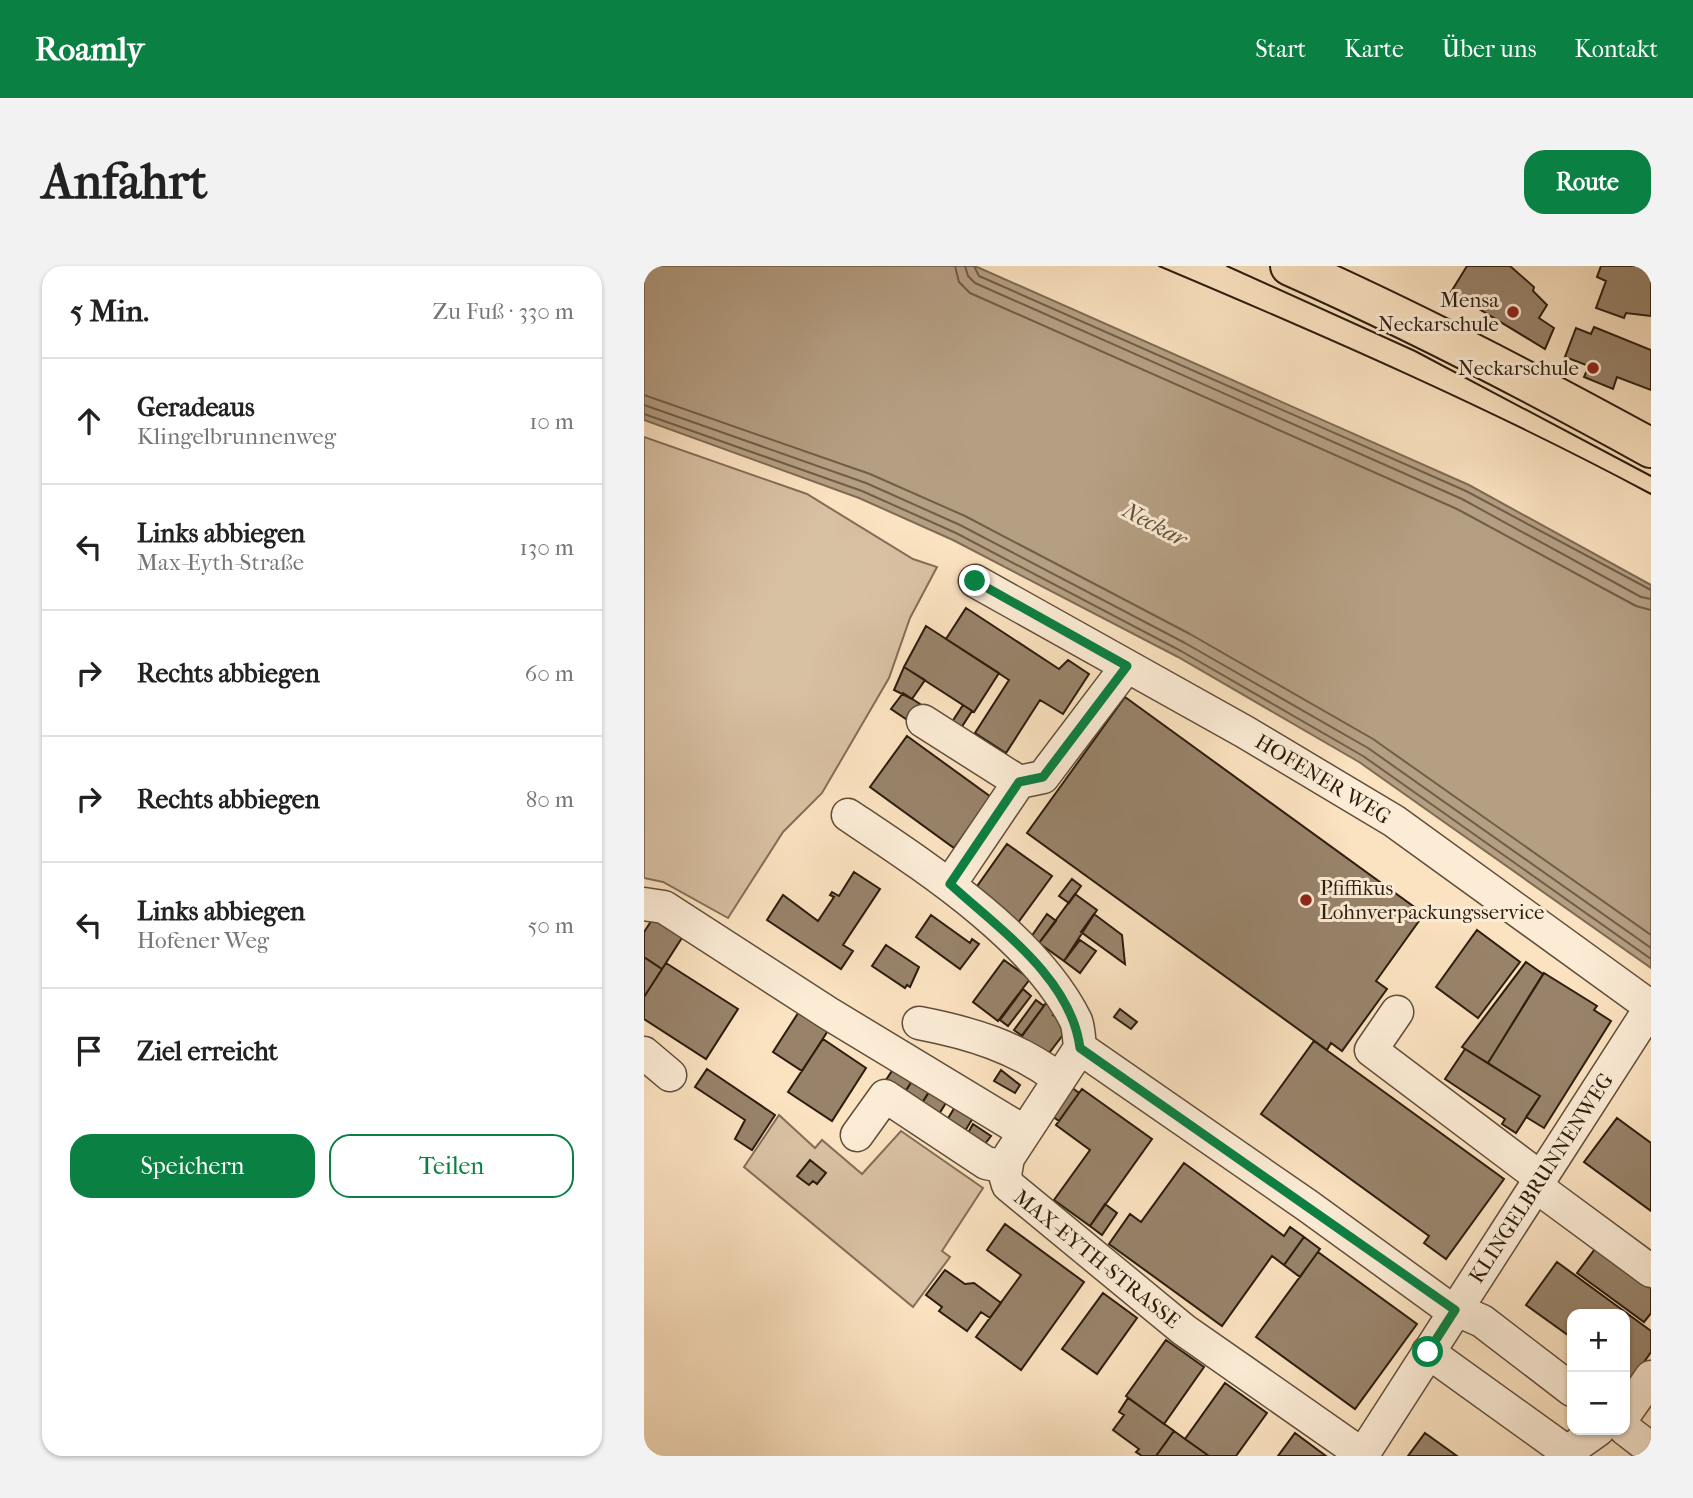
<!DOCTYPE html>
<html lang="de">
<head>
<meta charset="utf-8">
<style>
	body { margin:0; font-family:"IM FELL French Canon",serif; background:#f2f2f2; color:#222 }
	.controls { position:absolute; right:21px; bottom:21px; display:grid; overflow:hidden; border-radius:14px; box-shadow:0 2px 5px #0004 }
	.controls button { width:63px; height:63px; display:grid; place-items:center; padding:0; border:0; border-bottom:2px solid #e0e0e0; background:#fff; color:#222; font:35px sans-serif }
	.stop { position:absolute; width:21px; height:21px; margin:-16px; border:5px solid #0b8043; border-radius:50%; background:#fff }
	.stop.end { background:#0b8043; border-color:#fff; box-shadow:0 2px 7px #0008 }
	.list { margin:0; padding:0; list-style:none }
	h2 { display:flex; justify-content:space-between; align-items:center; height:91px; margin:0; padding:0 28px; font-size:30px }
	h2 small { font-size:23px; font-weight:400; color:#767676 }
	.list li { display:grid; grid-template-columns:46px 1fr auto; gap:21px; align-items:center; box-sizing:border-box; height:126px; padding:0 28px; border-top:2px solid #e0e0e0 }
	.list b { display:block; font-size:26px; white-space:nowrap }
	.list p { margin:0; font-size:23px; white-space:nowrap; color:#767676 }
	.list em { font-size:23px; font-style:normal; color:#767676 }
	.actions { display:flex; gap:14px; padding:21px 28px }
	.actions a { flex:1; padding:16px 0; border:2px solid #0b8043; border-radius:21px; text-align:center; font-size:24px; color:#0b8043 }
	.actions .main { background:#0b8043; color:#fff }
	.icon { flex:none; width:38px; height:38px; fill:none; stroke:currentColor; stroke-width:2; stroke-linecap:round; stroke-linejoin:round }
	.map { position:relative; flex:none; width:1007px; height:1190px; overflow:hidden; border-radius:21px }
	header { display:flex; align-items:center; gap:42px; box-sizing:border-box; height:98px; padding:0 35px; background:#0b8043; color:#fff }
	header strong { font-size:33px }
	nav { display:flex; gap:38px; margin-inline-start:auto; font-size:24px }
	.intro { display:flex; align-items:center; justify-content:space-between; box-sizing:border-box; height:168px; padding:0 42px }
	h1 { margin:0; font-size:49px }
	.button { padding:18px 32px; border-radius:21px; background:#0b8043; color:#fff; font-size:24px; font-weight:700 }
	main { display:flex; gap:42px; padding:0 42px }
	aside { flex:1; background:#fff; border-radius:21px; box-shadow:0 2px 5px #0004 }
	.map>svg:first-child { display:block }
	.green { fill:#d8c0a2; stroke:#826e58; stroke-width:2 }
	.water { fill:#b59f83; stroke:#7e6b54; stroke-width:2 }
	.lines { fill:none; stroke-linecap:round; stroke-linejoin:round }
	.shore { stroke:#705e48; stroke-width:2 }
	.building { fill:#98836a; stroke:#2c1c0d; stroke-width:2 }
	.minor-casing { stroke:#604e3a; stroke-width:35 }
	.major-casing { stroke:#2c1c0d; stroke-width:42 }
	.minor { stroke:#fcecd6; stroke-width:32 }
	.major { stroke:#fbe2c0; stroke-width:38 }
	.tram { stroke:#2c1c0d; stroke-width:2 }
	.route { stroke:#0b8043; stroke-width:9 }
	.poi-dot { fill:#8f2418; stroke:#fcecd6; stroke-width:2.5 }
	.labels { text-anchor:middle; stroke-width:6; stroke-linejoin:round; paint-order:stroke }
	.poi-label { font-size:21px; fill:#2c1c0d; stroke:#fcecd6; text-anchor:end }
	.street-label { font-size:21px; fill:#2c1c0d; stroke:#fcecd6 }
	.water-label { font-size:23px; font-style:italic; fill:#63503c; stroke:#fcecd6 }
</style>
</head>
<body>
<header>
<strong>Roamly</strong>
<nav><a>Start</a><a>Karte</a><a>Über uns</a><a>Kontakt</a></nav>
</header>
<div class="intro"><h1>Anfahrt</h1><a class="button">Route</a></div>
<main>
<aside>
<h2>5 Min.<small>Zu Fuß · 330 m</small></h2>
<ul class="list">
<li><svg class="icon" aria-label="ahead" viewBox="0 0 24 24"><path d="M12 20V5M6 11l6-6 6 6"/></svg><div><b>Geradeaus</b><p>Klingelbrunnenweg</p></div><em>10 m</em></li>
<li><svg class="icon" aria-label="left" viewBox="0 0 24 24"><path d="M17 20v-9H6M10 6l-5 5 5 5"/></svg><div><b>Links abbiegen</b><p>Max-Eyth-Straße</p></div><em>130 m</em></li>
<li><svg class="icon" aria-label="right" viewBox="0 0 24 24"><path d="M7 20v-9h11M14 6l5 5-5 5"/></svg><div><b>Rechts abbiegen</b></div><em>60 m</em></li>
<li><svg class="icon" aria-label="right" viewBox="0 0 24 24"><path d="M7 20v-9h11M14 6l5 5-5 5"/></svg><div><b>Rechts abbiegen</b></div><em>80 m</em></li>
<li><svg class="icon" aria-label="left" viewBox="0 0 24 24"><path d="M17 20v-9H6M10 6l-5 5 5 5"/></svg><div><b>Links abbiegen</b><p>Hofener Weg</p></div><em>50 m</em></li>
<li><svg class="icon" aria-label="arrive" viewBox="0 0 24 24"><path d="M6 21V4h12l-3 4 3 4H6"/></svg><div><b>Ziel erreicht</b></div></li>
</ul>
<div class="actions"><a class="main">Speichern</a><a>Teilen</a></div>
</aside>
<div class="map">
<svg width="1007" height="1190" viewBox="0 0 1007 1190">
	<rect width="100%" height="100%" fill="#fbe2c0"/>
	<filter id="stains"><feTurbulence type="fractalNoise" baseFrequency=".00286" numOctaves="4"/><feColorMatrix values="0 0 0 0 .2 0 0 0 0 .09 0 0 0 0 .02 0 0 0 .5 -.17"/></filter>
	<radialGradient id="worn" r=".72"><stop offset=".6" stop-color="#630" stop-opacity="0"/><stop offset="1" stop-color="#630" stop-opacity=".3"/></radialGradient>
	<path class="green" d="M0,171L163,228L269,293L293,301L266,352L245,412L178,527L139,566L84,652L19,616L0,612Z
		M135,849L171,882L178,874L218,908L257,865L339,922L298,985L306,991L269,1041L100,901Z"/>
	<path class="water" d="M0,0H331L825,219L1007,319V702L715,496L534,391L309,274L215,232L0,154Z"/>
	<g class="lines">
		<path class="shore" d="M311,0L315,16L326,27L813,243L992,340L1007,344
			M321,0L324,10L331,17L818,233L997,331L1007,333
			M330,0L335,10L822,225L1007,324
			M0,129L226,208L321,250L546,368L729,473L1007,669
			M0,139L222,217L316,259L541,377L724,482L1007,682
			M0,148L218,225L312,267L537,385L719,490L1007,693"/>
	</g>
	<path class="building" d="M823,0H866L890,21L889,25L903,39L895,52L910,62L901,83L807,26Z
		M957,0H1007V50L982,47L980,52L952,42L962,15L953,11Z
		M950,61L1007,84V124L973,111L969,123L940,111L945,100L921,91L932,62L947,68Z
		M322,342L415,403L424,394L445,408L419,448L396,434L362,487L331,467L365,414L302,373Z
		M282,360L355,407L330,446L260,401Z
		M260,401L281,414L268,433L250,424Z
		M259,427L276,438L265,455L247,443Z
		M481,431L780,648L732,715L743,723L698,785L687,777L683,784L383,567Z
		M319,439L328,445L317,462L308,456Z
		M263,470L347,531L310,582L226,521Z
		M363,578L408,610L373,658L329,626Z
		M210,606L236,623L199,679L209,685L197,703L123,654L139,629L174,655L190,631L186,629L188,626L195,630Z
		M428,613L437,620L425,637L415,630Z
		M431,628L453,644L420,695L395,677Z
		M12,648L41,667L18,703L0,691V666Z
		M403,648L412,655L395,677L387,671Z
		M450,648L478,669L481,698L437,666Z
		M287,649L326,677L328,673L335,678L316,703L272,671Z
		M833,664L876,696L834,752L792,721Z
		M436,674L452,685L436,707L420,695Z
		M242,679L275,701L266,721L263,719L261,722L228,700Z
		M0,691L18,703L0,731Z
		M360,694L386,713L354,755L329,736Z
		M882,696L899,708L844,797L818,781Z
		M22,697L94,743L62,793L0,753V731Z
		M900,707L953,740L950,744L967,755L900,862L882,851L896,830L844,797Z
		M379,723L387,730L364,760L356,754Z
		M392,734L400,740L378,770L370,764Z
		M402,737L412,745L409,749L425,761L402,791L376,772Z
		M158,741L187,760L158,805L129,786Z
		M476,743L493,756L487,763L470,751Z
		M179,773L222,802L188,855L144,826Z
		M670,775L860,913L802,993L780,977L785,970L617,848Z
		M821,783L896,830L872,867L858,858L861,853L801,813Z
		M253,797L272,809L261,826L242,814Z
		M63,803L131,849L108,884L91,873L101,854L51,821Z
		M357,804L376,819L371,827L350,815Z
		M272,809L289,820L278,837L261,826Z
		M423,818L435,827L415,855L403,846Z
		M288,821L305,832L295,848L278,837Z
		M438,823L508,873L446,960L410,934L446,884L412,859Z
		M314,836L332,847L321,865L303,854Z
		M973,852L1007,877V945L940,896Z
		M329,858L347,870L341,878L324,867Z
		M166,894L182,907L173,918L169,915L165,919L153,910Z
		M540,897L640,970L646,961L660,971L640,999L628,990L578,1060L465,978L486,948L497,956Z
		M461,938L473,947L458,969L446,960Z
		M361,958L440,1016L377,1104L332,1071L377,1009L343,984Z
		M660,971L676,983L656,1011L640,999Z
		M954,979L1007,1018V1047L1000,1056L933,1007Z
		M674,986L773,1058L711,1143L612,1071Z
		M913,996L1007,1065V1086L981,1123V1048H928V1072L882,1039Z
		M301,1004L321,1018L330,1017L357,1037L346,1052L337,1046L323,1065L295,1045L298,1041L282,1029Z
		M459,1027L493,1052L453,1108L418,1083Z
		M522,1074L560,1101L520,1158L482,1130Z
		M581,1117L623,1147L592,1190H565L541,1173Z
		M484,1132L530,1165L512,1190H498L492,1186L495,1183L469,1164L480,1149L475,1146Z
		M530,1165L541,1173L565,1190H512Z
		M651,1167L682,1190H634Z
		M781,1167L813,1190H764Z"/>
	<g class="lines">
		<defs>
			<path id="minor" d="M331,315L601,466L750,555L1007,741
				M279,455L375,516L306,618
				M375,516L399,511L483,400
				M204,549C280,600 391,671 432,755C435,763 435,773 436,782
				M0,638L20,641L184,747L379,865
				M753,746L727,784L898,913
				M275,757C327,767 373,781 415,813
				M436,782L364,892L361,909L364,919L540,1064L719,1189
				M436,782L664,940L799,1038L838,1055L928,1124
				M0,787L26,809
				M213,869L241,830L342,897L361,901
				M893,921L1007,1005
				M784,1086L923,1186L954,1164
				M981,1148L1007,1111
				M981,1163L1007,1183
				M718,1190L1007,741"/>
			<path id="major" d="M646,0C770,55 889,117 1007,182"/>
		</defs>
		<use href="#minor" class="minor-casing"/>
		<use href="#major" class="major-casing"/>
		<use href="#minor" class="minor"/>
		<use href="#major" class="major"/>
		<path class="tram" d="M515,0C681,70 848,143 1007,228
			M583,0L771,85L1007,210"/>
	</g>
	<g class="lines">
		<path class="route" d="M331,315L483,400L399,511L375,516L306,618C355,663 427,712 436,782L811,1044L784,1086"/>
	</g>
	<g class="poi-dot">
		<circle cx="869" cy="46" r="7"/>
		<circle cx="949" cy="102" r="7"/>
		<circle cx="662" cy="634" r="7"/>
	</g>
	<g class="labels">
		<g class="poi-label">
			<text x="855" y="41">Mensa<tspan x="855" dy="24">Neckarschule</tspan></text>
			<text x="935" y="109">Neckarschule</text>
			<text x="676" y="629" text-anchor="start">Pfiffikus<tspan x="676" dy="24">Lohnverpackungsservice</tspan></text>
		</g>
		<g class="street-label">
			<text transform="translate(679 513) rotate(31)" y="7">HOFENER WEG</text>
			<text transform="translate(897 912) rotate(-57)" y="7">KLINGELBRUNNENWEG</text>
			<text transform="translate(453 993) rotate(39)" y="7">MAX-EYTH-STRASSE</text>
		</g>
		<g class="water-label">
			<text transform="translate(511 258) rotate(28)" y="8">Neckar</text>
		</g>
	</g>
	<rect width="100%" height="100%" filter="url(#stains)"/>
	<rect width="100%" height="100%" fill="url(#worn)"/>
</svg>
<div class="controls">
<button>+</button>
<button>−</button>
</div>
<div class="stop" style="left:784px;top:1086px"></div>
<div class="stop end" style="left:331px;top:315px"></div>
</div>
</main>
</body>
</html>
